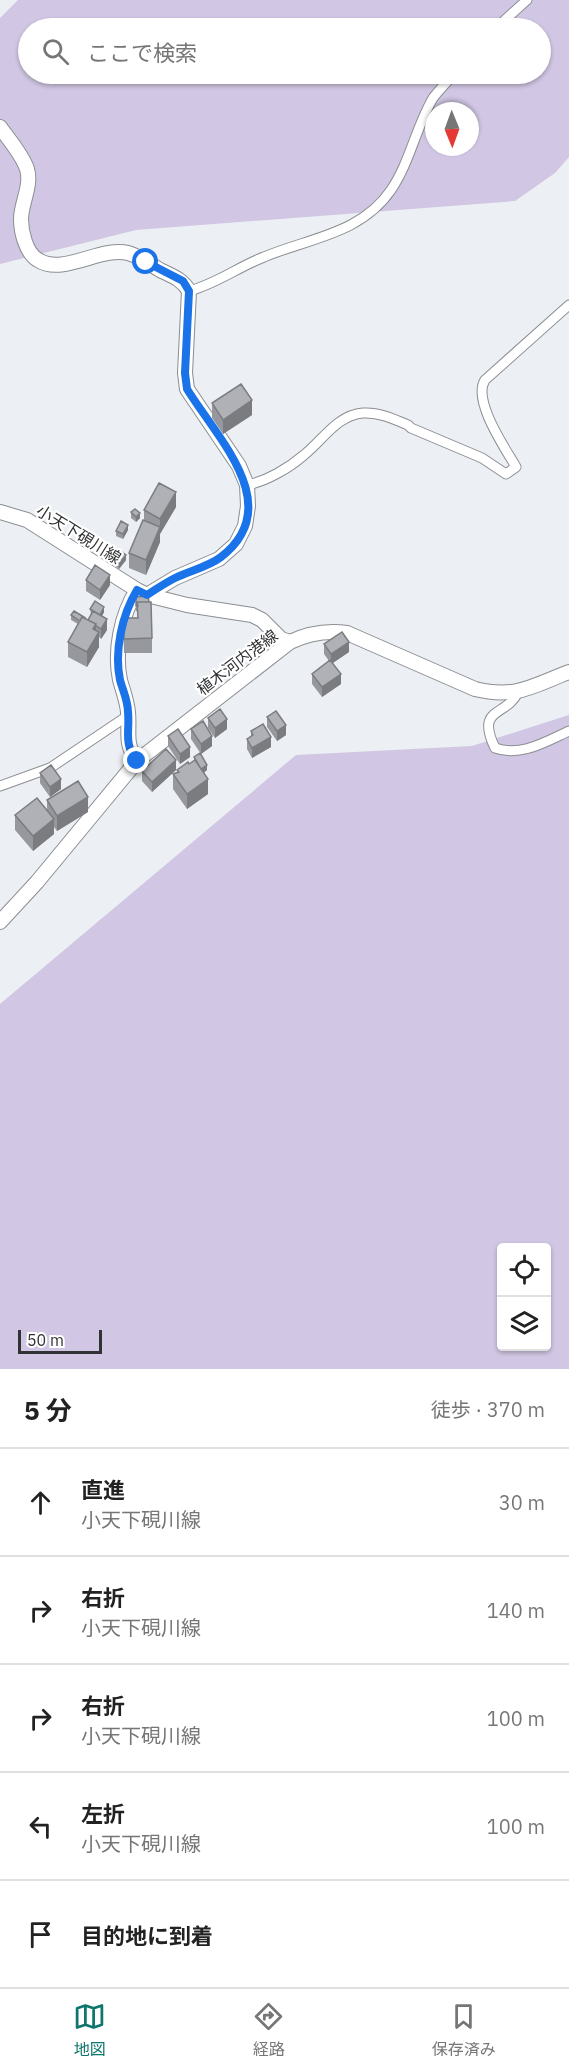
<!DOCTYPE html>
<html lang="ja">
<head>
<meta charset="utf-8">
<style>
	body { margin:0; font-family:"IBM Plex Sans","Noto Sans JP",sans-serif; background:#f6f6f6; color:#222 }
	.controls { position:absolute; right:18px; bottom:18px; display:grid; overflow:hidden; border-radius:6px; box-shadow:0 2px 4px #0004 }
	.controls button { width:54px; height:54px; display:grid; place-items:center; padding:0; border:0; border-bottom:2px solid #e0e0e0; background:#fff; color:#222; font:30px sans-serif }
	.compass { position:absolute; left:425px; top:102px; width:54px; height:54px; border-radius:50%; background:#fff; box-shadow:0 2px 4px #0004; rotate:179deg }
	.scale { position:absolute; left:18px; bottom:15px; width:84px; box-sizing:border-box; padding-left:6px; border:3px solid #313234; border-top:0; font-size:16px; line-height:21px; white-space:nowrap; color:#313234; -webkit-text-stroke:4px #fff; paint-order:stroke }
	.stop { position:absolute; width:18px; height:18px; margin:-14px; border:4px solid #1a73e8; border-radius:50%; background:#fff }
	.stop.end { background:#1a73e8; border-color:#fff; box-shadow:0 2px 6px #0008 }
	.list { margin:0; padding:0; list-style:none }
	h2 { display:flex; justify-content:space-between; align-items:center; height:78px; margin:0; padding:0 24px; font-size:26px }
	h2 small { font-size:20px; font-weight:400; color:#767676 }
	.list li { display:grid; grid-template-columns:39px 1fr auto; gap:18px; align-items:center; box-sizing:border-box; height:108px; padding:0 24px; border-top:2px solid #e0e0e0 }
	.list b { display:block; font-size:22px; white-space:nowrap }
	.list p { margin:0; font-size:20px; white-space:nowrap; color:#767676 }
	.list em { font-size:20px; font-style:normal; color:#767676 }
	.icon { flex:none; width:33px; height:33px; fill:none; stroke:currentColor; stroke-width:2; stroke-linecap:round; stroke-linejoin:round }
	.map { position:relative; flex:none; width:569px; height:1369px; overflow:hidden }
	.search { position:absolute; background:#fff; box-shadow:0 2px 4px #0004; left:18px; right:18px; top:18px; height:66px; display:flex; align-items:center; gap:15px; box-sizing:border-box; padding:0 21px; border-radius:33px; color:#767676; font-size:22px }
	.sheet { height:618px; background:#fff }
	nav { display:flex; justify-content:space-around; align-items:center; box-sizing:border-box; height:84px; border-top:2px solid #e0e0e0; background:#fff; font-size:16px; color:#767676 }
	nav a { display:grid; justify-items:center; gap:3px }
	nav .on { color:#0f766e }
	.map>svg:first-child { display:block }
	.green { fill:#d1c6e3; fill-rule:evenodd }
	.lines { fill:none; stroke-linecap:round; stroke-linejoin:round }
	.street-casing { stroke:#8b8e92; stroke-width:11 }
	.secondary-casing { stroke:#8b8e92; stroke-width:16 }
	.street { stroke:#fff; stroke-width:9 }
	.secondary { stroke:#fff; stroke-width:14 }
	.wall { fill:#97989d }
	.shaded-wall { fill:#7b7c7f }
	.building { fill:#b0b1b6; stroke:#7b7c7f; stroke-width:1.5 }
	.route { stroke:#1a73e8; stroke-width:8 }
	.labels { text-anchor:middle; stroke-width:4.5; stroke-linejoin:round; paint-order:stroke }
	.street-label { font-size:16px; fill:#313234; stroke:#fff }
</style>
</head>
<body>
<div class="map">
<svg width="569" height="1369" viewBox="0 0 569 1369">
	<rect width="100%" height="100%" fill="#eceff3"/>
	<path class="green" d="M18,0H569V157L555,173L515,201L136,230L0,264V18ZM28,28H540V74H28ZM434,111H470V147H434Z
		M569,715V1369H0V1004L296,755L472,746ZM502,1248H546V1346H502Z"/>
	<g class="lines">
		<defs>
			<path id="street" d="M496,28L527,0
				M189,291C216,284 238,267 264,257C309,238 361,234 391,190C410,162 416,127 433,98C439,90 447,82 454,74
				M247,485C267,481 289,468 304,455C323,440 337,415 363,413C379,412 394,419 408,425L411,428L482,458L506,474L516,467C505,448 472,400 485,380L569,305
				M518,692C507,717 475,706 495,748C521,757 545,742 569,731
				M0,786L50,768L123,719L128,717"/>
			<path id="secondary" d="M0,127C9,140 22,154 27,169C32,186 21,203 21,219C21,232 26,253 38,260C63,276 101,246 128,253C139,256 150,264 160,270C172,276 182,279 189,291L185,373L187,389L239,466L247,485L248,506L245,526L236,544L219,559L175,578L147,595L137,590C121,615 114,651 120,680C123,691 127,701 128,712C130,732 124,743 137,761
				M0,512L27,520L137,590
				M147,595L187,605L252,615L262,620L281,639L290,642
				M0,922L37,882L137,761L290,642C309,633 326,630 347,633L475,689C516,699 532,686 569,672"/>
		</defs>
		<use href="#street" class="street-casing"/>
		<use href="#secondary" class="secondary-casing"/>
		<use href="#street" class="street"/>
		<use href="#secondary" class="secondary"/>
	</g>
	<path class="wall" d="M212,403L252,415L223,434L212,418Z
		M176,507L160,534V542L146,575L129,568V553L144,520V510Z
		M131,512L140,518L136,522L131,518Z
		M128,530L123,539L116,536V531Z
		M112,559L126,560L119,569L112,564Z
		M86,580L110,585L100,600L86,591Z
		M136,597L152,638V653H124L123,618H138L137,611H136Z
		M90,609L104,612L102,616L107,630L101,639L99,637V647L87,667L68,657V642L78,624L71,620V615L88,620L91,614Z
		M324,644L349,652L333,663L341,684L322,697L312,684V674L329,661L324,654Z
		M267,717L286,735L277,741L267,727Z
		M208,718L227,729L215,738L208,728Z
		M191,729L212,746L201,754L191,739Z
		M251,731L271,747L252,758L247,749V739L251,737Z
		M168,736L190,757L180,764L168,746Z
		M194,757L207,770L204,773L208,794L187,809L173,789V774L177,773V770L194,761Z
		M176,770L152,792L142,781V771Z
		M40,773L61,789L50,797L40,783Z
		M47,800L88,812L57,831L54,827V834L33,851L15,830V815L47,810Z"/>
	<path class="shaded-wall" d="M252,400V415L223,434V420Z
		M176,492V507L160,534V519Z
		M140,513V518L136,522V517Z
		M128,525V530L123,539V534Z
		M160,527V542L146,575V560Z
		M126,555V560L119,569V564Z
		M110,575V585L100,600V590Z
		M104,607V612L100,620V615Z
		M107,619V630L101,639V629Z
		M96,624V637L99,632V647L87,667V652L93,629Z
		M349,642V652L331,664V654Z
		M341,674V684L322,697V687Z
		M227,719V729L215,738V728Z
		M286,725V735L277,741V731Z
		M212,736V746L201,754V744Z
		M271,737V747L252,758V748Z
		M190,747V757L180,764V754Z
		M176,760V770L152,792V782Z
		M207,765V770L201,774V769Z
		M61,779V789L50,797V787Z
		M208,779V794L187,809V794Z
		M88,797V812L57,831V816Z
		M54,819V834L33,851V836Z"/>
	<path class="building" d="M241,384L252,400L223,420L212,403Z
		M159,483L176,492L160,519L144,510Z
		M135,509L140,513L136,517L131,512Z
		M143,520L160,527L146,560L129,553Z
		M121,521L128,525L123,534L116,531Z
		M119,550L126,555L119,564L112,559Z
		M95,565L110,575L100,590L86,580Z
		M148,596L149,602H137L138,606H136V597Z
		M95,601L104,607L100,615L90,609Z
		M137,602H151L152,638L124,639L123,618H138Z
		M74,611L84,617H82L80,621L71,615Z
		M93,611L107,619L101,629L95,625L96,624L88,620Z
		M82,617L96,624L93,629L99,632L87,652L68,642Z
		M342,632L349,642L331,654L324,644Z
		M330,660L341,674L322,687L312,674Z
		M220,709L227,719L215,728L208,718Z
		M276,711L286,725L277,731L267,717Z
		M203,721L212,736L201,744L191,729Z
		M263,724L271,737L252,748L247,739L253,735L251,731Z
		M178,729L190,747L180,754L168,736Z
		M166,749L176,760L152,782L142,771Z
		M200,753L207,765L201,769L194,757Z
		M195,760L208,779L187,794L173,774L179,772L177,770L188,762L189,764Z
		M51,765L61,779L50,787L40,773Z
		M78,781L88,797L57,816L47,800Z
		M37,798L54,819L33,836L15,815Z"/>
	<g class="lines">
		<path class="route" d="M137,761C123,743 130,732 128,712C128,701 123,691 120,680C114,651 122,615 137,590L147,595C156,589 165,583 175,578C189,571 208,567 221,557C287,506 217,438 187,389L185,373L189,291L183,281L146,262"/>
	</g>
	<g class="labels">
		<g class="street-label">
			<text transform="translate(79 534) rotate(32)" y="6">小天下硯川線</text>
			<text transform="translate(237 662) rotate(-37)" y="6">植木河内港線</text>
		</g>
	</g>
</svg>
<div class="controls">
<button><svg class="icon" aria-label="locate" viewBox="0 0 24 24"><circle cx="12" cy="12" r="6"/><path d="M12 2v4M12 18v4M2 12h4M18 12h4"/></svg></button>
<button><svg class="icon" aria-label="layers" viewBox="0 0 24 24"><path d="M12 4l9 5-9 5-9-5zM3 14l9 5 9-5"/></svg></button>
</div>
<svg class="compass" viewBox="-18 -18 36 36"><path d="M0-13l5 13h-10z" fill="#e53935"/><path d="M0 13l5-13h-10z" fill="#767676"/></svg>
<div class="scale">50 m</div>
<div class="stop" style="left:146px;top:262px"></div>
<div class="stop end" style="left:137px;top:761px"></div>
<div class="search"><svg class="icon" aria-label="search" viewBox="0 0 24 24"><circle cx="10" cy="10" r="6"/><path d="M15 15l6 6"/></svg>ここで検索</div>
</div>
<section class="sheet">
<h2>5 分<small>徒歩 · 370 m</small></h2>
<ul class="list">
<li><svg class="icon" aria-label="ahead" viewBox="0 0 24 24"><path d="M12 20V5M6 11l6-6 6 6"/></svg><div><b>直進</b><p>小天下硯川線</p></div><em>30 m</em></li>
<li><svg class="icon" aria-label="right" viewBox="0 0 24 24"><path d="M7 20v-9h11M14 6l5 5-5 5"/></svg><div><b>右折</b><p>小天下硯川線</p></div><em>140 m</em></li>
<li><svg class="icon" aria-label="right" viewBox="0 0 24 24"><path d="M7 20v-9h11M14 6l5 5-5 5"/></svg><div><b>右折</b><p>小天下硯川線</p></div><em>100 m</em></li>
<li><svg class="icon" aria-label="left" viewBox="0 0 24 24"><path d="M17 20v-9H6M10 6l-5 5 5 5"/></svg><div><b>左折</b><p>小天下硯川線</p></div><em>100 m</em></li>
<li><svg class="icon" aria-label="arrive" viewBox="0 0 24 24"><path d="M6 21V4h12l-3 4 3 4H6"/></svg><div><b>目的地に到着</b></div></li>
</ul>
</section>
<nav>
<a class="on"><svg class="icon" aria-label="map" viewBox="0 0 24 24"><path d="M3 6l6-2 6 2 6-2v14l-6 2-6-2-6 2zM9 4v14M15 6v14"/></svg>地図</a>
<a><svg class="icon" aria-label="directions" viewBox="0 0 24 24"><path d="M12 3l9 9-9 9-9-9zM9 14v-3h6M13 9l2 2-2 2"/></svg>経路</a>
<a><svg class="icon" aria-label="saved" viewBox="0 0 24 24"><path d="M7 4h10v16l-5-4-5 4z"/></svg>保存済み</a>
</nav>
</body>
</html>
